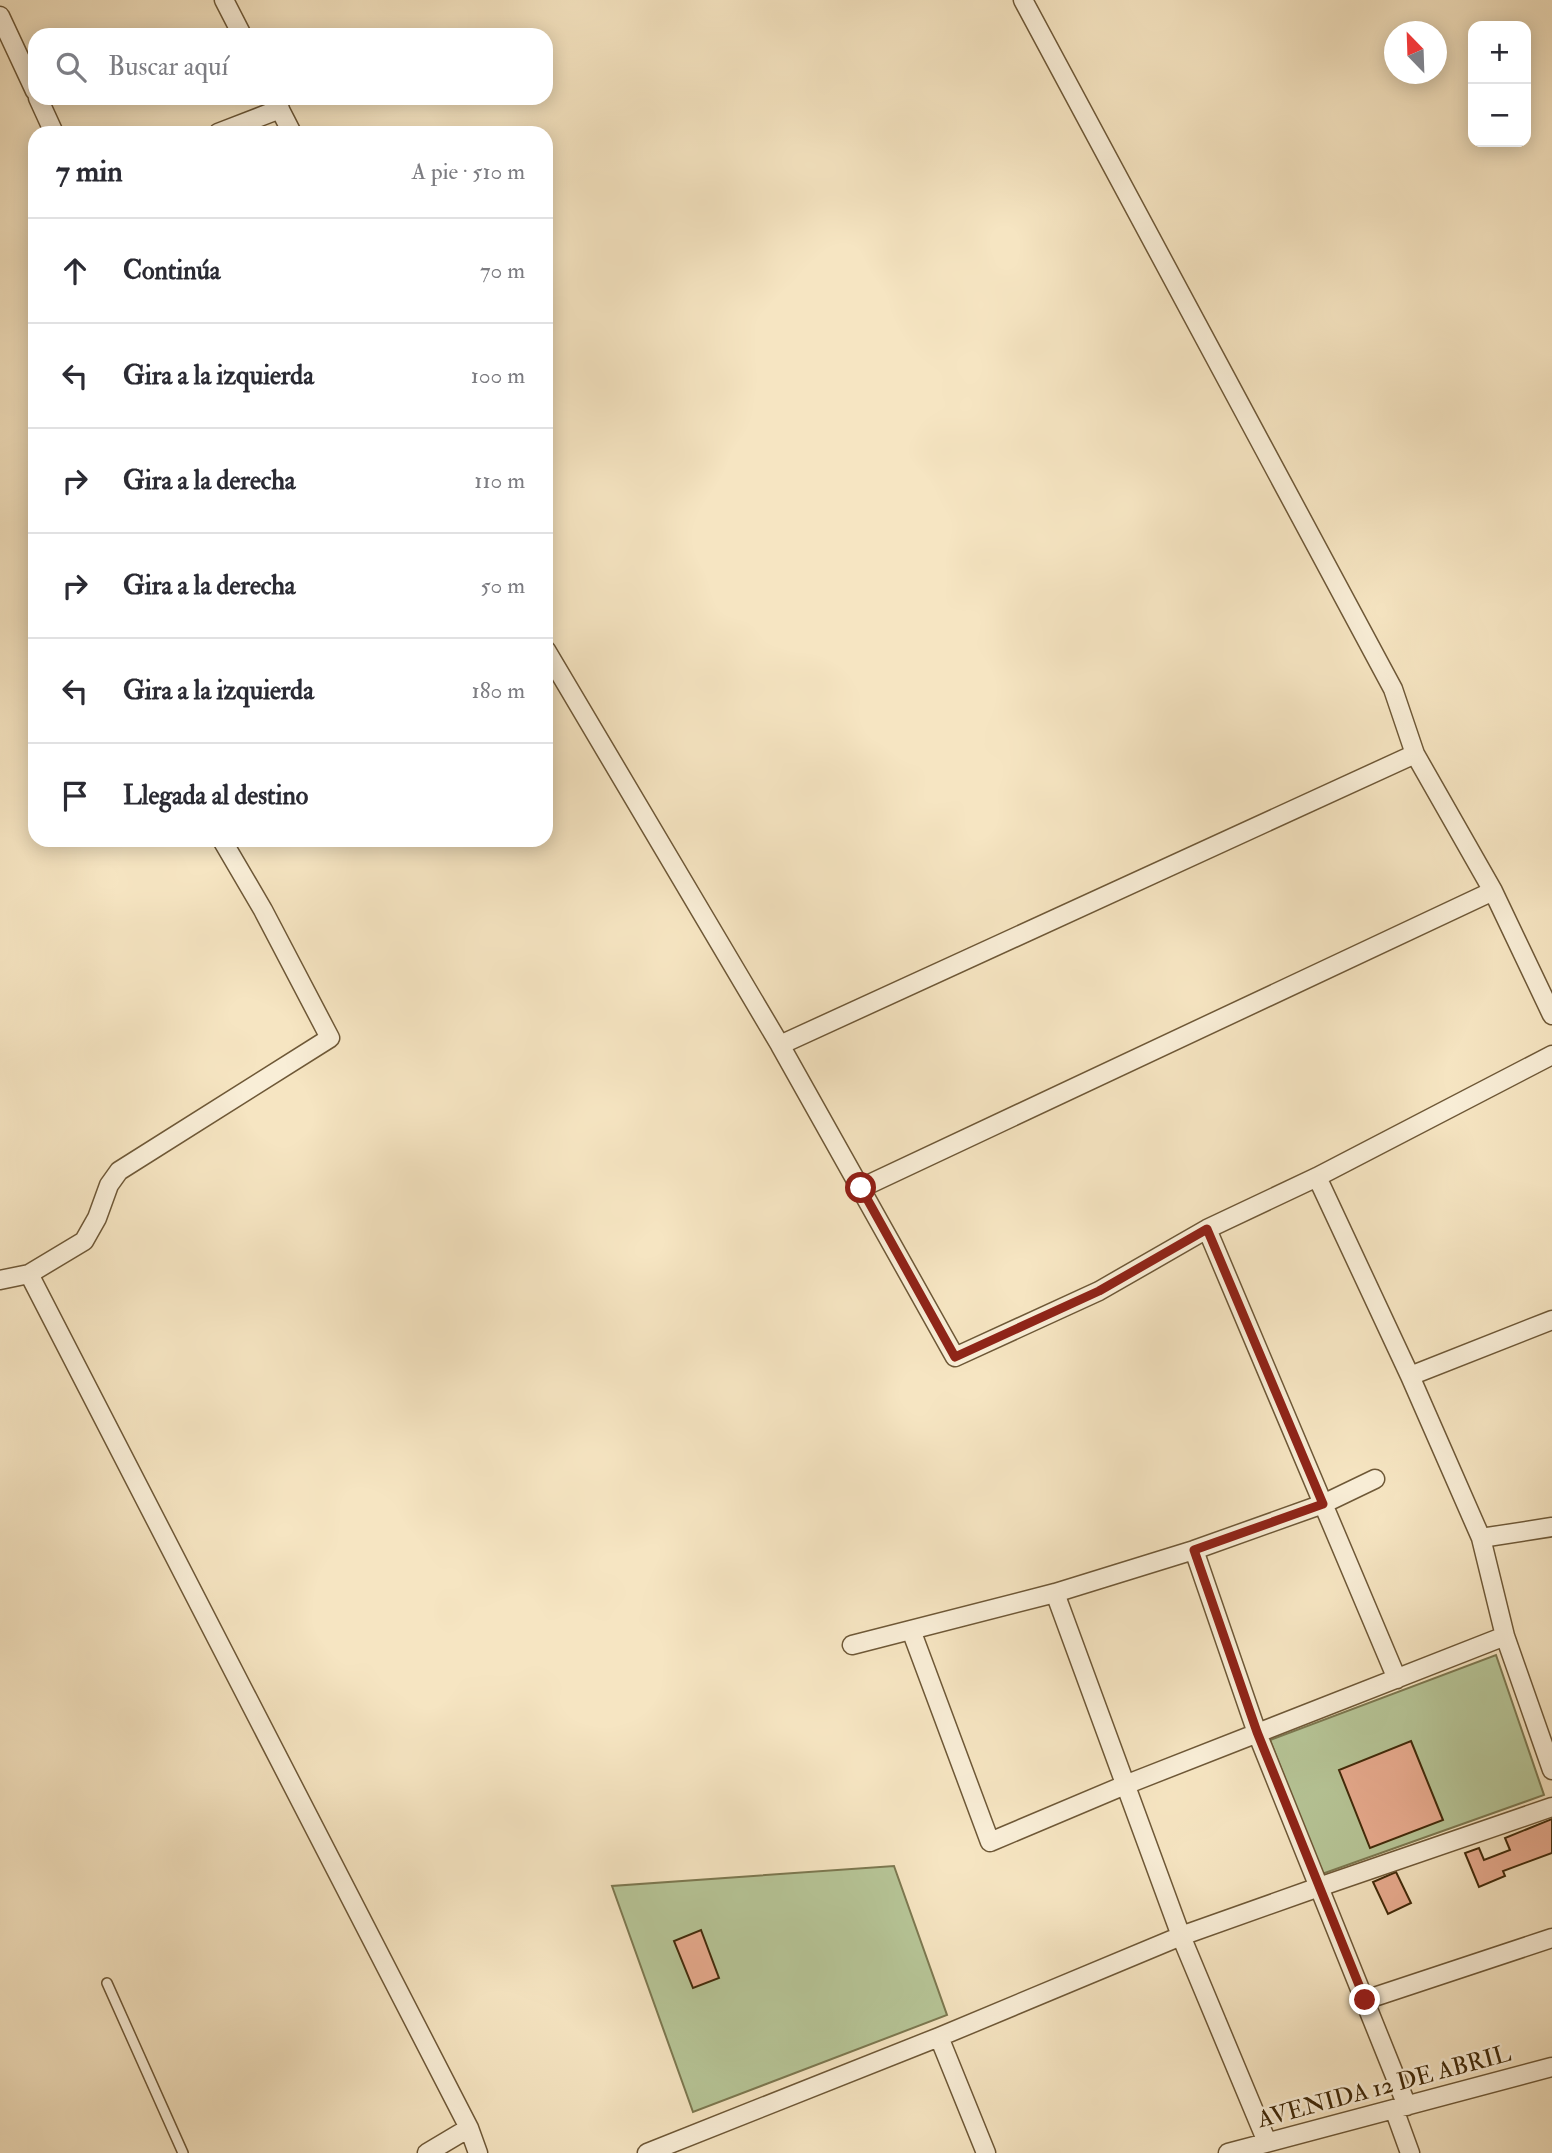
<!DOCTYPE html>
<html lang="es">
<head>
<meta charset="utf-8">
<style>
	body { margin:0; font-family:"IM FELL Double Pica",serif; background:#f2f2f3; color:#2b2b33 }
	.controls { position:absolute; right:21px; top:21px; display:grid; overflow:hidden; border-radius:14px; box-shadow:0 4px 18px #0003 }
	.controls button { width:63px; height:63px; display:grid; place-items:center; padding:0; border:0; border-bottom:2px solid #e1e1e2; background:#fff; color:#2b2b33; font:35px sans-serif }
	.compass { position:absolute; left:1384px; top:21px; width:63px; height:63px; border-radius:50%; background:#fff; box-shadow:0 4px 18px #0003; rotate:337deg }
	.stop { position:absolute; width:21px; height:21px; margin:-16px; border:5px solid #8f2418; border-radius:50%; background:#fff }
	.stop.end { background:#8f2418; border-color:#fff; box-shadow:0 2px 7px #0008 }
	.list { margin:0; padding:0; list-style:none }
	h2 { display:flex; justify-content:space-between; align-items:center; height:91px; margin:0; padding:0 28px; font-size:30px }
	h2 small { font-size:23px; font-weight:400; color:#7c7c81 }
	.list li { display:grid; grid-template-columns:46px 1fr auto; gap:21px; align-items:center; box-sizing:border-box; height:105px; padding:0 28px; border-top:2px solid #e1e1e2 }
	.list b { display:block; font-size:26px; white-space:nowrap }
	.list em { font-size:23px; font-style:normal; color:#7c7c81 }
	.icon { flex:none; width:38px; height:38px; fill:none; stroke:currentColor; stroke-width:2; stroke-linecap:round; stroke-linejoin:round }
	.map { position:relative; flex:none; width:1552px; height:2153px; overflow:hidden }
	.search { position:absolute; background:#fff; box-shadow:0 4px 18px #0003; left:28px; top:28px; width:525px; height:77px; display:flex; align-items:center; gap:18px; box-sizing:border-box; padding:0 24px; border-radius:21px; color:#7c7c81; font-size:26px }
	.panel { position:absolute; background:#fff; box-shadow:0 4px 18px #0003; left:28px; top:126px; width:525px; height:721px; border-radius:21px }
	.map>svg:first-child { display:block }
	.green { fill:#b7c698; stroke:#7c7850; stroke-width:2 }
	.building { fill:#e9ac90; stroke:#402909; stroke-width:2 }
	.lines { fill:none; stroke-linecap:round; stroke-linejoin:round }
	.service-casing { stroke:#6e5837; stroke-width:12 }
	.minor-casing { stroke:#6e5837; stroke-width:21 }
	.service { stroke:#f9eed7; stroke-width:9 }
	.minor { stroke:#f9eed7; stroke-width:18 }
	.route { stroke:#8f2418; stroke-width:9 }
	.labels { text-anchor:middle; stroke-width:5; stroke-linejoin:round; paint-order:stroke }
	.street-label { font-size:24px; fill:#402909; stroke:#f9eed7 }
</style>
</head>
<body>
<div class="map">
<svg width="1552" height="2153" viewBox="0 0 1552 2153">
	<rect width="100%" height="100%" fill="#f6e5c2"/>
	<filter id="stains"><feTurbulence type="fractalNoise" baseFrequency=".00286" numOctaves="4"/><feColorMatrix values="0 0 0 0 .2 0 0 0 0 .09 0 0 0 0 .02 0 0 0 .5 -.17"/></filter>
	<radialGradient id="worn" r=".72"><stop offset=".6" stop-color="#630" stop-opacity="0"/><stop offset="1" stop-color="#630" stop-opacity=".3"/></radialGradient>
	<path class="green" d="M1496,1655L1544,1795L1322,1874L1270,1740Z
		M894,1866L947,2015L693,2112L612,1886Z"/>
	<path class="building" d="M1411,1741L1443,1820L1370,1848L1339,1770Z
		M1552,1819V1853L1503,1871L1505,1876L1479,1887L1465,1853L1479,1848L1484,1860L1510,1850L1505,1838Z
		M1396,1872L1411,1903L1388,1914L1373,1882Z
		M701,1930L719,1978L693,1988L674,1941Z"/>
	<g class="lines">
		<defs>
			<path id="service" d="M107,1983L183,2153"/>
			<path id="minor" d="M224,0L242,35
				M1023,0L1393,689L1415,754L1493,891L1552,1015
				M0,16L35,91
				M38,98L54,133
				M274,98L292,133
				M218,133L280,109
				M546,650L780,1045L955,1357L1099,1291L1207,1229L1317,1177L1552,1055
				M780,1045L1415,754
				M1317,1177L1410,1376L1481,1538L1552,1527
				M861,1188L1493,891
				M1207,1229L1397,1679
				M29,1274L469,2128L478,2153
				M0,1280L29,1274L84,1241L97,1218L109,1185L119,1171L330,1038L263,910L222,840
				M1410,1376L1552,1320
				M1481,1538L1505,1636L1552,1770
				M1194,1550L1257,1733L1407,2106
				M1055,1593L1181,1936L1267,2142
				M911,1630L990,1842L1125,1785L1505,1636
				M852,1645L1055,1593L1194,1550L1323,1504L1375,1479
				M1365,2000L1552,1938
				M939,2037L986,2153
				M1394,2109L1410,2153
				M427,2153L469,2128
				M647,2153L939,2037L1181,1936L1319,1887L1552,1807
				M1228,2153L1552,2067"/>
		</defs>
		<use href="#service" class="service-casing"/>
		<use href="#minor" class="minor-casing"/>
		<use href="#service" class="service"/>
		<use href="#minor" class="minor"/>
	</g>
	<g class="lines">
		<path class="route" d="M861,1188L955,1357L1099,1291L1207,1229L1323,1504L1194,1550L1257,1732L1365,2000"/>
	</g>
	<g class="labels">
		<g class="street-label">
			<text transform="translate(1384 2086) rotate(-15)" y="8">AVENIDA 12 DE ABRIL</text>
		</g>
	</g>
	<rect width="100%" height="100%" filter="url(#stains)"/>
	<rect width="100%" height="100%" fill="url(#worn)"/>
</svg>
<div class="controls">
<button>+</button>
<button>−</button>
</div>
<svg class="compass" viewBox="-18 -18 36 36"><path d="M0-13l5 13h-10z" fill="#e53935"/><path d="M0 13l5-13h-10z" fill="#7c7c81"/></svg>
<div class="stop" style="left:861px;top:1188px"></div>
<div class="stop end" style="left:1365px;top:2000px"></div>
<div class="search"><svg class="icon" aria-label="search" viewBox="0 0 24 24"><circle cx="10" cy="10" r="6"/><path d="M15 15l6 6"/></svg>Buscar aquí</div>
<section class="panel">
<h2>7 min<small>A pie · 510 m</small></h2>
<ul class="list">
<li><svg class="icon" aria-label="ahead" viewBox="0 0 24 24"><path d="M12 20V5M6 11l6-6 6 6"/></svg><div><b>Continúa</b></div><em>70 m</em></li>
<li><svg class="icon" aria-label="left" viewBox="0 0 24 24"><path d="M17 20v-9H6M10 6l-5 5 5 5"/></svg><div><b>Gira a la izquierda</b></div><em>100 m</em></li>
<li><svg class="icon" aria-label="right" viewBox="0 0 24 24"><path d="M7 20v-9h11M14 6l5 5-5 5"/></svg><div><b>Gira a la derecha</b></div><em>110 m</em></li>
<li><svg class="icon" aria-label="right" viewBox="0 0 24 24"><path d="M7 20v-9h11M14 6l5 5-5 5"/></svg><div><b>Gira a la derecha</b></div><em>50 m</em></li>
<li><svg class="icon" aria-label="left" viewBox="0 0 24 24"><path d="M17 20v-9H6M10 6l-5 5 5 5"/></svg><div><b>Gira a la izquierda</b></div><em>180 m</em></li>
<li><svg class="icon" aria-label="arrive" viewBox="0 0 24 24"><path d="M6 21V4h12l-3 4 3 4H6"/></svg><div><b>Llegada al destino</b></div></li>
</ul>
</section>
</div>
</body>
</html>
